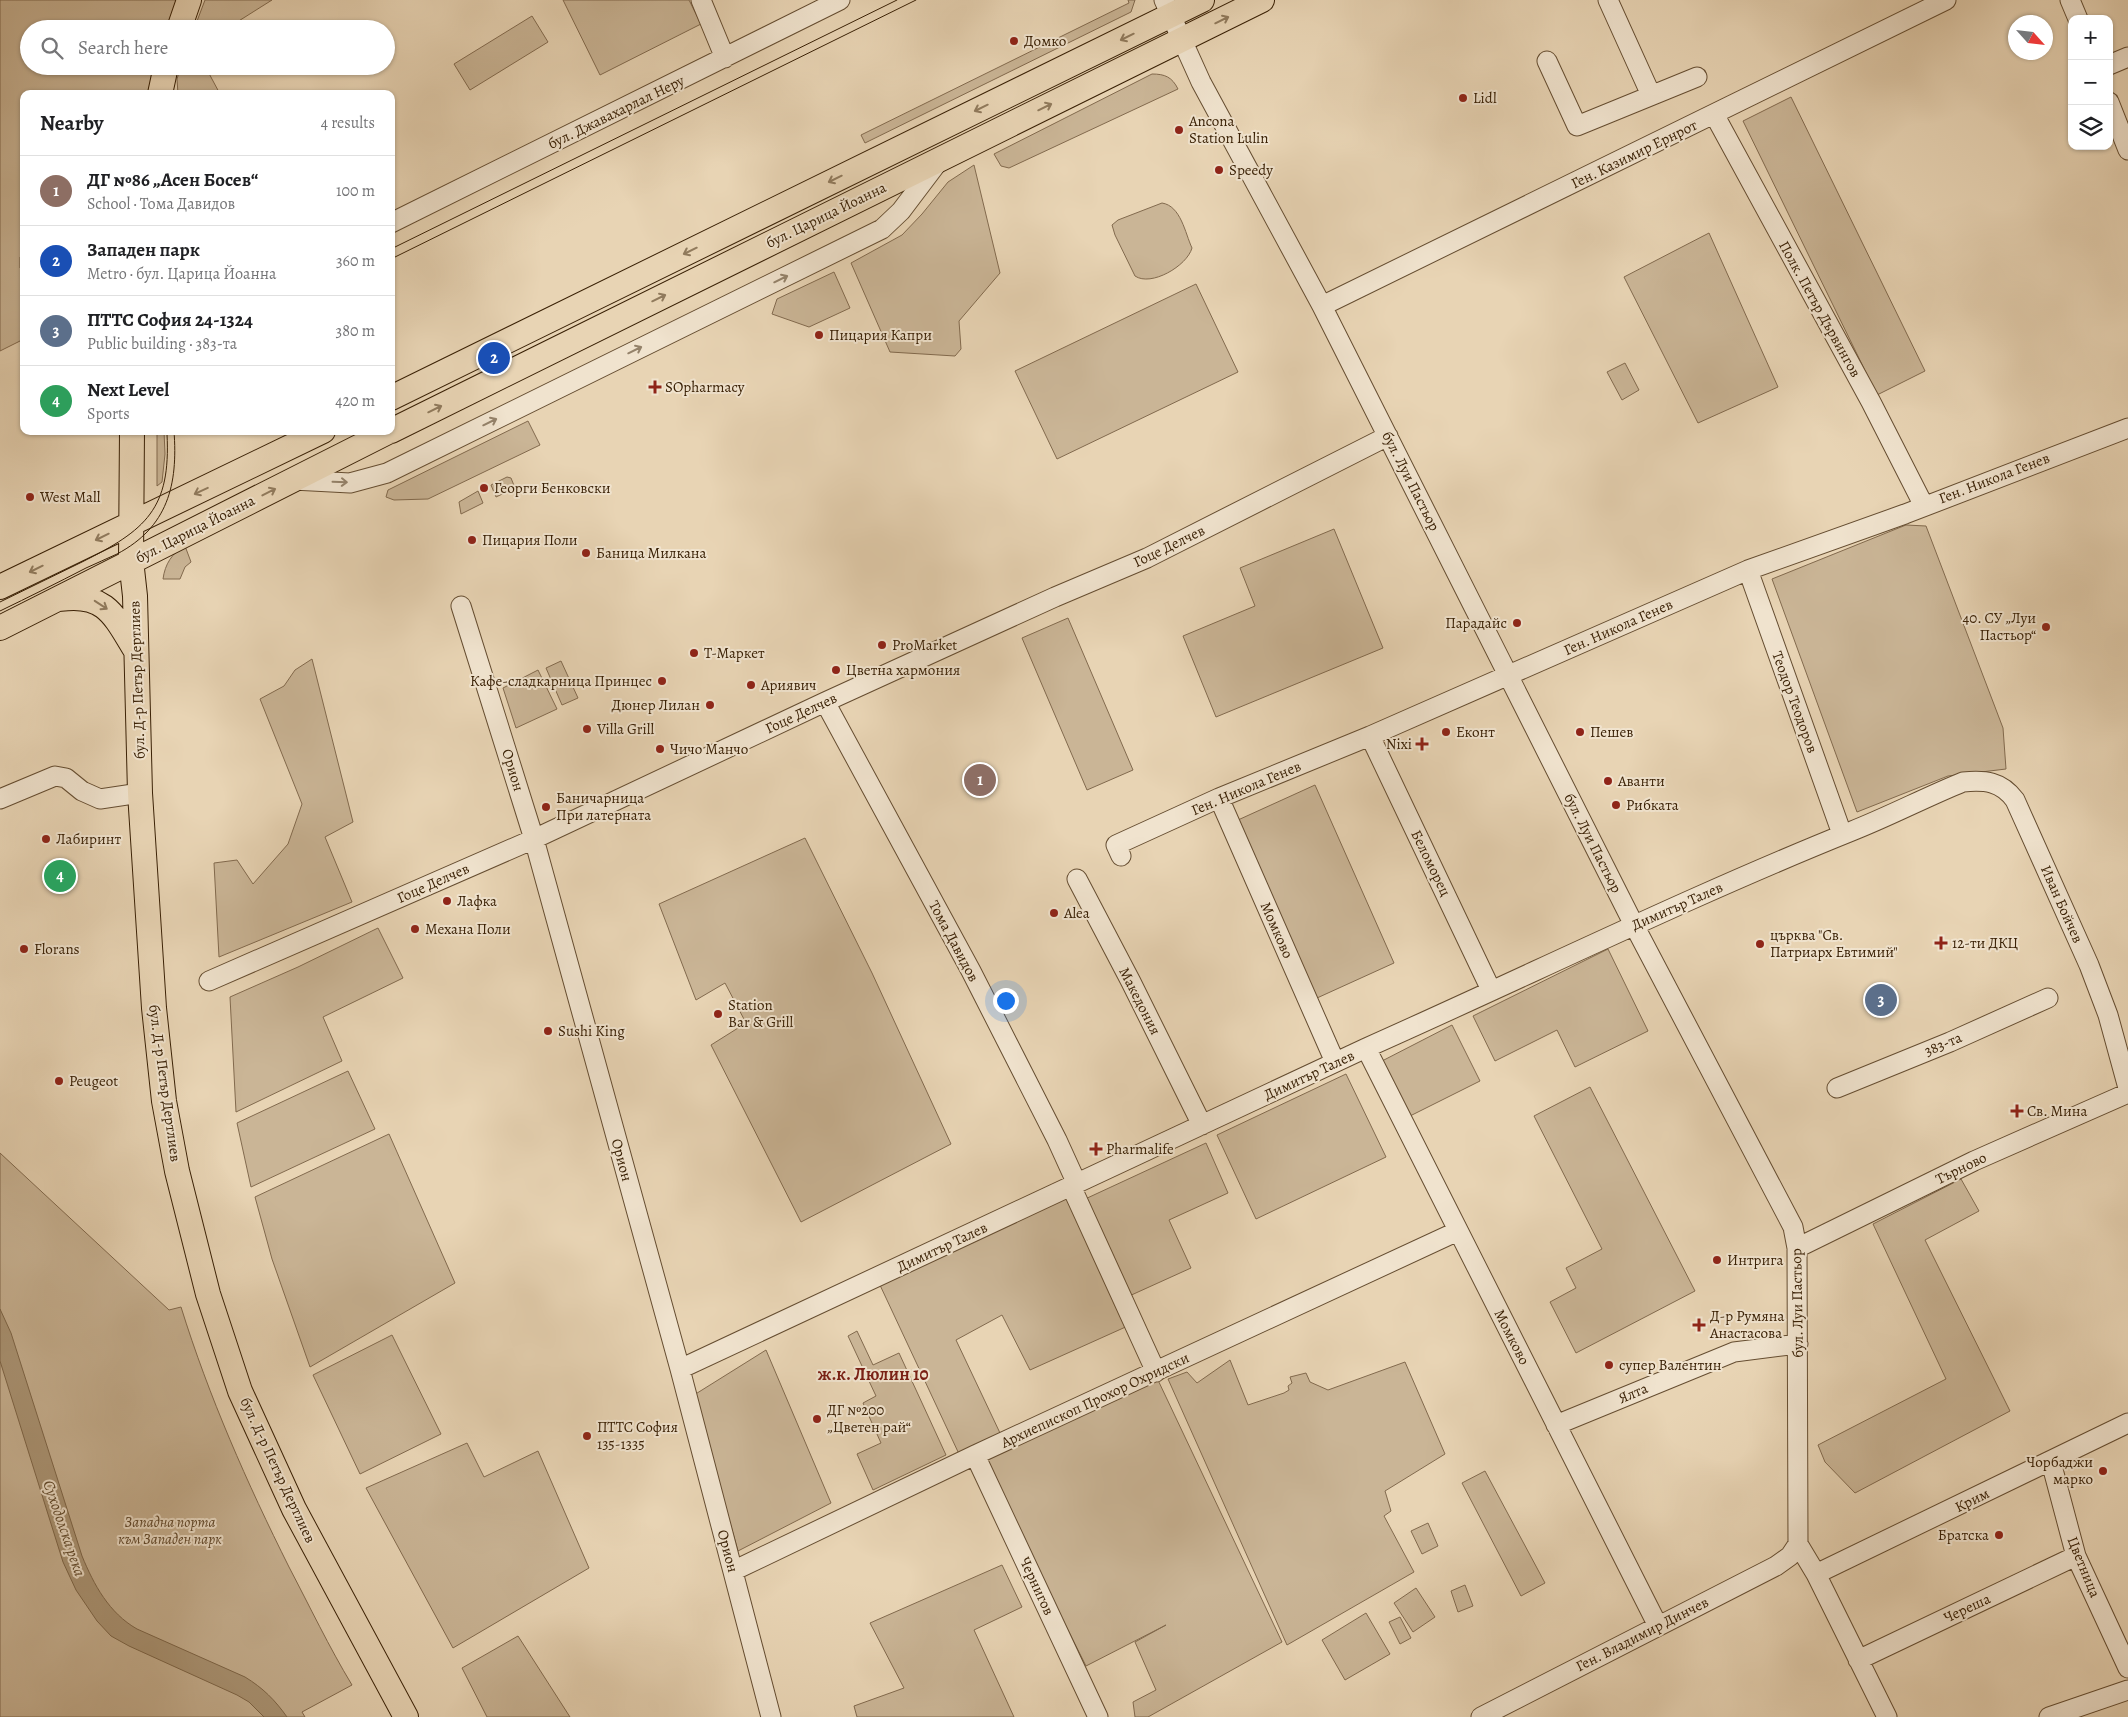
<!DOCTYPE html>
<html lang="en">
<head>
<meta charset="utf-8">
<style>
	body { margin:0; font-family:Alegreya,serif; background:#f2f2f2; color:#202124 }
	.controls { position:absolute; right:15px; top:15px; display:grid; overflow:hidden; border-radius:10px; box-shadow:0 1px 4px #0004 }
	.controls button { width:45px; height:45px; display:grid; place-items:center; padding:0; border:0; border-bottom:1px solid #e0e0e0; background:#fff; color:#202124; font:25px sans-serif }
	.compass { position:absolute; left:2008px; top:15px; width:45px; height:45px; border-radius:50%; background:#fff; box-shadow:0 1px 4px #0004; rotate:117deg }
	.you { position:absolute; left:1005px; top:1000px; width:18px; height:18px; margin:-12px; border:4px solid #fff; border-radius:50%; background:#1a73e8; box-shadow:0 0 0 8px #1a73e833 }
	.badge { display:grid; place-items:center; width:32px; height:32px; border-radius:50%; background:#2563eb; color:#fff; font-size:16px; font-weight:700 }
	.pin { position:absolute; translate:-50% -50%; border:2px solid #fff; box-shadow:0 1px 5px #0006 }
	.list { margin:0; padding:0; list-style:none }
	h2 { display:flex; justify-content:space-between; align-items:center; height:65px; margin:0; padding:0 20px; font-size:21px }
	h2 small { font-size:16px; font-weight:400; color:#757577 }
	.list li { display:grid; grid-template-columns:32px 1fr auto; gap:15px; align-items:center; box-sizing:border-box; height:70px; padding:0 20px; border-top:1px solid #e0e0e0 }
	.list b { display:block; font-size:19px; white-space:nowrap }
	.list p { margin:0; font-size:16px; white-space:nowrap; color:#757577 }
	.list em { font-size:16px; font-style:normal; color:#757577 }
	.icon { flex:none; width:28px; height:28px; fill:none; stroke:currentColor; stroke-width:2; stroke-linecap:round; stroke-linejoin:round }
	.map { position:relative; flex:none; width:2128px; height:1717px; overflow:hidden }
	.search { position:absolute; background:#fff; box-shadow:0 1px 4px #0004; left:20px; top:20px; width:375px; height:55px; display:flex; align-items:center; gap:12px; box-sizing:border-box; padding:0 18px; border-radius:28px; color:#757577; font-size:19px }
	.panel { position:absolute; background:#fff; box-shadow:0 1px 4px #0004; left:20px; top:90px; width:375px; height:345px; border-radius:10px }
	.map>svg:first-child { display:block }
	.green { fill:#cab596; stroke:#826a4e }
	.water { fill:#ac9778; stroke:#7e674a }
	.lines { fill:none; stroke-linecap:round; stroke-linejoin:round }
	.minor-casing { stroke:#654d31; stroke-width:21 }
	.major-casing { stroke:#392005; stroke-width:26 }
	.minor { stroke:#f0e3ce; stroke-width:19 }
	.major { stroke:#e8d4b4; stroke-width:24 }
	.tram { stroke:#392005; stroke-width:1 }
	.oneway { stroke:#907a5c }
	.oneway2 { stroke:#94826a }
	.poi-dot { fill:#8f2418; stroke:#f0e3ce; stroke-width:2 }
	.labels { text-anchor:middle; stroke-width:4; stroke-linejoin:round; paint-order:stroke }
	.poi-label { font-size:15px; fill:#392005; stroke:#f0e3ce; text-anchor:start }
	.street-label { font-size:15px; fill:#392005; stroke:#f0e3ce }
	.park-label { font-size:15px; font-style:italic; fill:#5d4529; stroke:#f0e3ce }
	.water-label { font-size:16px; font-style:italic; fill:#614a2d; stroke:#f0e3ce }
	.quarter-label { font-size:18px; font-weight:bold; fill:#7a1f14; stroke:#f0e3ce }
</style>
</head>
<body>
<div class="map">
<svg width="2128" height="1717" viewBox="0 0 2128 1717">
	<rect width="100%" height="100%" fill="#e8d4b4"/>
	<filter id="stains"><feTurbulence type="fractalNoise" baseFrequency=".004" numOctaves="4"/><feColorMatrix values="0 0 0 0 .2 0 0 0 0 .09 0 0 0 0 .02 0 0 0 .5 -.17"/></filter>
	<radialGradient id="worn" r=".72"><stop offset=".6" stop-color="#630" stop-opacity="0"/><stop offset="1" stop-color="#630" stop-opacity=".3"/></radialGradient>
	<path class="green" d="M0,0H178L167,29H29V66H154L150,94H24V257H20V268H24V339L0,351Z
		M205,0H272L226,29H194Z
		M563,0H689L701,24L600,75Z
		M1128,0H1135L1131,12L865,143L861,135L1129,3Z
		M532,16L548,42L470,90L454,64Z
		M181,66H205L220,94H178L177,79Z
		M1152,74C1165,74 1172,77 1178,89L1009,168L1001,166L994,154Z
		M1791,97L1925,371L1877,395L1743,121Z
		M974,165L1000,273L959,321L961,349L955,356L890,352L851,263L902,235L922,214L948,182Z
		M1162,203C1181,206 1185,233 1192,248C1187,266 1151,287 1135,276L1115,235L1112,225L1118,220Z
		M1709,233L1778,387L1698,423L1624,277Z
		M834,272L850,308L809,327L772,314L777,299Z
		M1196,284L1238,372L1057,459L1015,371Z
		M1625,363L1639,390L1622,400L1607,372Z
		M528,421L540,445L428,499L394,500L386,497L388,490Z
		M157,431H164L165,454L162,482L157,486Z
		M507,477L511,478L515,488L496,497L491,485Z
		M478,491L483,503L461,514L459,502Z
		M1906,525L1926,526L2003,728L2006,769L1948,776L1857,812L1772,579Z
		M1334,529L1383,648L1216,717L1183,636L1255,606L1240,568Z
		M185,546L191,562L185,567L180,579H163C165,564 172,553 185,546Z
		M1068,618L1133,770L1087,790L1022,638Z
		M312,659L353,822L325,837L352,902L219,957L214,863L237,860L253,884L288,844L302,804L260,699L284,686L295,670Z
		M561,661L578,698L562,705L546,668Z
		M538,670L557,709L516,728L503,688Z
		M1315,785L1394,963L1317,998L1238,820Z
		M805,838L872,973L951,1144L801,1222L711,1045L746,1023L725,983L696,1000L659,904Z
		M378,928L403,978L323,1017L342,1061L236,1112L230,997L298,967Z
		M1608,949L1648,1031L1575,1067L1557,1030L1495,1061L1473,1016Z
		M1452,1025L1480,1081L1410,1116L1382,1061Z
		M348,1071L375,1129L251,1187L237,1123Z
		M1346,1074L1386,1157L1256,1219L1217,1135Z
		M1590,1087L1695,1291L1576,1353L1550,1302L1576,1288L1566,1268L1602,1249L1534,1116Z
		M389,1134L455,1283L310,1367L272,1259L255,1197Z
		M1206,1143L1228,1193L1169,1220L1191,1268L1127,1297L1083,1200Z
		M0,1153L169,1310L181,1307C209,1397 247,1483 289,1567C310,1607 329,1647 352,1685L302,1712L305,1717H0Z
		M1961,1179L1979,1211L1925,1240L2010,1411L1855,1493L1825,1462L1818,1445L1946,1379L1873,1224Z
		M1069,1193L1130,1325L1030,1370L1002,1315L956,1340L1000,1433L959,1454L879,1283Z
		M857,1331L873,1365L899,1353L946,1455L873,1490L857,1454L881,1443L863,1403L876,1396L848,1336Z
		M392,1335L441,1434L360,1474L313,1375Z
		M766,1350L831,1503L738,1551L694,1395Z
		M1230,1360L1248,1405L1284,1393L1289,1390L1288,1386L1292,1383L1290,1377L1306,1373L1310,1382L1328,1390L1405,1362L1445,1454L1385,1491L1391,1511L1384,1516L1414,1572L1287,1645L1168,1379L1187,1372L1197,1383Z
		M1157,1378L1282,1642L1148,1717H1135L1133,1702L1156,1690L1135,1642L1166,1625L1086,1666L983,1461Z
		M467,1443L484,1477L538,1451L589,1568L453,1648L366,1488Z
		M1485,1471L1545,1583L1521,1596L1462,1483Z
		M1428,1523L1438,1546L1422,1554L1411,1531Z
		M1002,1565L1022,1607L974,1630L1014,1717H857L854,1706L904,1688L870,1623Z
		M1465,1585L1473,1606L1458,1612L1451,1591Z
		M1416,1588L1435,1617L1413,1632L1394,1603Z
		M1366,1613L1390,1654L1345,1680L1322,1640Z
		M1400,1617L1411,1638L1400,1644L1389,1622Z
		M518,1636L570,1717H487L462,1668Z"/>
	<path class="water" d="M0,1309L11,1333L82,1556C94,1585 109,1613 137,1629L245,1677C263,1688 275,1700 287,1717H264L249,1702L237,1695L129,1646L111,1636L97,1621L76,1590L63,1562L0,1361Z"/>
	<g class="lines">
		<defs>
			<path id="minor" d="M701,0L725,58
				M1164,0L1201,82L1322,306L1634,925L1793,1227L1797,1248L1798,1544L1816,1574L1887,1717
				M1608,0L1651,95
				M2070,0L2078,19
				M1547,61L1577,126L1697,77
				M2109,65L2128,57
				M2109,102L2128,150
				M1714,114L1871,402L1924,506
				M391,223L840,0
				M1322,306L1946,0
				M293,480L350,483L387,473L882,229L901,211L938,162
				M1748,570L1842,834
				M461,606L534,839L680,1369L771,1717
				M825,702L971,971L1057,1140L1077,1184
				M1370,736L1491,990
				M1219,798L1335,1062
				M0,799L55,776L66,778L82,791L100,799L140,793
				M1121,856L1116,845L1219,798L1370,736L1748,570L1905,514L2128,428
				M1077,879L1131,982L1202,1125
				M209,981L534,839L825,702L1055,597L1147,558L1388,436
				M1366,1048L1658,1626
				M1837,1088L1950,1042L2048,998
				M1071,1186L1156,1372
				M1797,1248L1974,1161L2128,1093
				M680,1369L1366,1048C1528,976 1688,897 1852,831C1890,816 1926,797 1963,782C1985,780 2001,781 2015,800L2089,965L2108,1015L2128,1088
				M1556,1425L1734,1352L1798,1344
				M975,1455L1098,1717
				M2051,1462L2076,1556L2128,1668
				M733,1571L975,1455L1458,1231
				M1816,1574L2128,1423
				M1858,1660L2076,1556
				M1481,1717L1776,1566L1790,1556L1798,1544
				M2049,1717L2128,1690"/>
			<path id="major" d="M179,29L189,0
				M160,94L166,66
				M391,398L1202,0
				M132,431L131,560L135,596L140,793L154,1008L164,1101L177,1171L208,1294L240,1391L294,1509L406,1717
				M391,431L1262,0
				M0,587L323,431
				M60,599C106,592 115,617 136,651
				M0,628L390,431"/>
		</defs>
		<use href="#minor" class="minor-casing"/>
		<use href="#major" class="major-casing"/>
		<use href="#minor" class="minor"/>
		<use href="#major" class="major"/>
		<path class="tram" d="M391,249L897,0
			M391,259L916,0
			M0,602C27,589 55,575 82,562C146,530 171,509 167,434
			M0,611C29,597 57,583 86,568C96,563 107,559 117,554C168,527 178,485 174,431"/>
	</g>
	<defs><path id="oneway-shaft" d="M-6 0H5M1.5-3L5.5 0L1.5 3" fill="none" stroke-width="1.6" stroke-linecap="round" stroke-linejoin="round" transform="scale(1.25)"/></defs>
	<g class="oneway">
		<use href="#oneway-shaft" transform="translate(1222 20) rotate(-26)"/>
		<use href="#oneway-shaft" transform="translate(1127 37) rotate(154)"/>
		<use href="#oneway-shaft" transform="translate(1045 107) rotate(-26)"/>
		<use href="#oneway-shaft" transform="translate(981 108) rotate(154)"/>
		<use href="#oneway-shaft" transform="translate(835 179) rotate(154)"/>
		<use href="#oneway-shaft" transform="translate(690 251) rotate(154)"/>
		<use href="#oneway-shaft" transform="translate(659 298) rotate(-26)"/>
		<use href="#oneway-shaft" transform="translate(435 409) rotate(-26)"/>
		<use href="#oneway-shaft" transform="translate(201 491) rotate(155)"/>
		<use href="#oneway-shaft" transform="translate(269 492) rotate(-27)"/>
		<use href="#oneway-shaft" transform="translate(102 537) rotate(154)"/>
		<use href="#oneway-shaft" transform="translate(36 569) rotate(154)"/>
		<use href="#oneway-shaft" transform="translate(101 605) rotate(33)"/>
	</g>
	<g class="oneway2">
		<use href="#oneway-shaft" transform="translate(781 279) rotate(-26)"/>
		<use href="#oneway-shaft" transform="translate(635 350) rotate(-26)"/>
		<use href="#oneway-shaft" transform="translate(490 422) rotate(-26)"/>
		<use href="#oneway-shaft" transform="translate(340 482) rotate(2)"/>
	</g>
	<g class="poi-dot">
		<circle cx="1014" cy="41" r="5"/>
		<circle cx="1463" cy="98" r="5"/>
		<circle cx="1179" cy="130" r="5"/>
		<circle cx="1219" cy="170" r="5"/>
		<circle cx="819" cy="335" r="5"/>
		<path d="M652.5 379.5h5v5h5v5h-5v5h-5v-5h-5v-5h5z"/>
		<circle cx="484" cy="488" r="5"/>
		<circle cx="30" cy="497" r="5"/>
		<circle cx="472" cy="540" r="5"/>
		<circle cx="586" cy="553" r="5"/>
		<circle cx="1517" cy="623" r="5"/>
		<circle cx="2046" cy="627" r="5"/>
		<circle cx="882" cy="645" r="5"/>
		<circle cx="694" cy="653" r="5"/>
		<circle cx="836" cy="670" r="5"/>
		<circle cx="662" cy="681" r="5"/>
		<circle cx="751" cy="685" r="5"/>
		<circle cx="710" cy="705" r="5"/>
		<circle cx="587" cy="729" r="5"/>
		<circle cx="1446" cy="732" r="5"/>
		<circle cx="1580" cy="732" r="5"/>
		<path d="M1419.5 736.5h5v5h5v5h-5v5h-5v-5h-5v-5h5z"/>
		<circle cx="660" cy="749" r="5"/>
		<circle cx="1608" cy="781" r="5"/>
		<circle cx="1616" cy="805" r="5"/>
		<circle cx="546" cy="807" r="5"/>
		<circle cx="46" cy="839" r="5"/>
		<circle cx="447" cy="901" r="5"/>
		<circle cx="1054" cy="913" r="5"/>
		<circle cx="415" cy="929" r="5"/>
		<path d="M1938.5 935.5h5v5h5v5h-5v5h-5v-5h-5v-5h5z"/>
		<circle cx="1760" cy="944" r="5"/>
		<circle cx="24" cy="949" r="5"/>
		<circle cx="718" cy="1014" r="5"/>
		<circle cx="548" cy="1031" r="5"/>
		<circle cx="59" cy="1081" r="5"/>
		<path d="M2014.5 1103.5h5v5h5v5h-5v5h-5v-5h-5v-5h5z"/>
		<path d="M1093.5 1141.5h5v5h5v5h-5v5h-5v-5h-5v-5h5z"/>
		<circle cx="1717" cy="1260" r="5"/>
		<path d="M1696.5 1317.5h5v5h5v5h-5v5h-5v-5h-5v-5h5z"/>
		<circle cx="1609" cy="1365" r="5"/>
		<circle cx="817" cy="1419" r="5"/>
		<circle cx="587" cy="1436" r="5"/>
		<circle cx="2103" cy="1471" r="5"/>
		<circle cx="1999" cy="1535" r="5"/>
	</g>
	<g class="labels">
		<g class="poi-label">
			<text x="1024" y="46">Домко</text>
			<text x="1473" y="103">Lidl</text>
			<text x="1189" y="126">Ancona<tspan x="1189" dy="17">Station Lulin</tspan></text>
			<text x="1229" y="175">Speedy</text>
			<text x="829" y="340">Пицария Капри</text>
			<text x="665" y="392">SOpharmacy</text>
			<text x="494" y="493">Георги Бенковски</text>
			<text x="40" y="502">West Mall</text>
			<text x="482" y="545">Пицария Поли</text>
			<text x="596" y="558">Баница Милкана</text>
			<text x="2036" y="623" text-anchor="end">40. СУ „Луи<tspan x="2036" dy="17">Пастьор“</tspan></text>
			<text x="1507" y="628" text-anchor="end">Парадайс</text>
			<text x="892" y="650">ProMarket</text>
			<text x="704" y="658">Т-Маркет</text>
			<text x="846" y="675">Цветна хармония</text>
			<text x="652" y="686" text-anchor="end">Кафе-сладкарница Принцес</text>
			<text x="761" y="690">Ариявич</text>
			<text x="700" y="710" text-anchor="end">Дюнер Лилан</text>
			<text x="597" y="734">Villa Grill</text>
			<text x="1456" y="737">Еконт</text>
			<text x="1590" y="737">Пешев</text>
			<text x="1412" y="749" text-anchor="end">Nixi</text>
			<text x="670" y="754">Чичо Манчо</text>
			<text x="1618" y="786">Аванти</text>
			<text x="556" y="803">Баничарница<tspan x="556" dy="17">При латерната</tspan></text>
			<text x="1626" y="810">Рибката</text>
			<text x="56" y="844">Лабиринт</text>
			<text x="457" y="906">Лафка</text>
			<text x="1064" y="918">Alea</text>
			<text x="425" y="934">Механа Поли</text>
			<text x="1770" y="940">църква "Св.<tspan x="1770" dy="17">Патриарх Евтимий"</tspan></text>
			<text x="1952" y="948">12-ти ДКЦ</text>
			<text x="34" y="954">Florans</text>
			<text x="728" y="1010">Station<tspan x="728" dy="17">Bar &amp; Grill</tspan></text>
			<text x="558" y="1036">Sushi King</text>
			<text x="69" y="1086">Peugeot</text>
			<text x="2027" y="1116">Св. Мина</text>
			<text x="1106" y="1154">Pharmalife</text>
			<text x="1727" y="1265">Интрига</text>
			<text x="1710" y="1321">Д-р Румяна<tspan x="1710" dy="17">Анастасова</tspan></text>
			<text x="1619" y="1370">супер Валентин</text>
			<text x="827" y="1415">ДГ №200<tspan x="827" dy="17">„Цветен рай“</tspan></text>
			<text x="597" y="1432">ПТТС София<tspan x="597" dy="17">135-1335</tspan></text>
			<text x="2093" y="1467" text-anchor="end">Чорбаджи<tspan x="2093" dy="17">марко</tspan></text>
			<text x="1989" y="1540" text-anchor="end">Братска</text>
		</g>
		<g class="street-label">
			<text transform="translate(616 112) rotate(-26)" y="5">бул. Джавахарлал Неру</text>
			<text transform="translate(1634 154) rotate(-26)" y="5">Ген. Казимир Ернрот</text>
			<text transform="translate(826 215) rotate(-26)" y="5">бул. Царица Йоанна</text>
			<text transform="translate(1820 309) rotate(61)" y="5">Полк. Петър Дървингов</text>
			<text transform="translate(1994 478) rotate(-21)" y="5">Ген. Никола Генев</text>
			<text transform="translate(1411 481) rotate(63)" y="5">бул. Луи Пастьор</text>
			<text transform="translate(195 529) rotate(-27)" y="5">бул. Царица Йоанна</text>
			<text transform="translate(1169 546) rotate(-26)" y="5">Гоце Делчев</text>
			<text transform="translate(1618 627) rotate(-24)" y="5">Ген. Никола Генев</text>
			<text transform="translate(137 680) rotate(-92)" y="5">бул. Д-р Петър Дертлиев</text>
			<text transform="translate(1795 702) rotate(70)" y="5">Теодор Теодоров</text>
			<text transform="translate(801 713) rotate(-25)" y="5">Гоце Делчев</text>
			<text transform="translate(513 770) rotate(73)" y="5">Орион</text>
			<text transform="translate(1246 788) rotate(-23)" y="5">Ген. Никола Генев</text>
			<text transform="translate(1593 843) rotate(63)" y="5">бул. Луи Пастьор</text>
			<text transform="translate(1431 863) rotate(64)" y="5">Беломорец</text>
			<text transform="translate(433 883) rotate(-24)" y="5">Гоце Делчев</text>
			<text transform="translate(2062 904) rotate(66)" y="5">Иван Бойчев</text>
			<text transform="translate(1677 906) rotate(-24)" y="5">Димитър Талев</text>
			<text transform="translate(1277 930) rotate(66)" y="5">Момково</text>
			<text transform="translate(954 941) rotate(62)" y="5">Тома Давидов</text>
			<text transform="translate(1140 1001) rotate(63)" y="5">Македония</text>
			<text transform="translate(1943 1044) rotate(-23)" y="5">383-та</text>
			<text transform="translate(1309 1075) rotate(-25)" y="5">Димитър Талев</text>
			<text transform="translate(165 1083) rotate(82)" y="5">бул. Д-р Петър Дертлиев</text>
			<text transform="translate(622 1160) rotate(75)" y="5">Орион</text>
			<text transform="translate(1961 1168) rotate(-26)" y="5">Търново</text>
			<text transform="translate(942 1247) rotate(-25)" y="5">Димитър Талев</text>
			<text transform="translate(1797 1303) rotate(-91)" y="5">бул. Луи Пастьор</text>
			<text transform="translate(1512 1337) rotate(63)" y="5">Момково</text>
			<text transform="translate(1633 1393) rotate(-23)" y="5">Ялта</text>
			<text transform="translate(1095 1400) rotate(-25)" y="5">Архиепископ Прохор Охридски</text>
			<text transform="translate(278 1470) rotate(65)" y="5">бул. Д-р Петър Дертлиев</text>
			<text transform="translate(1972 1500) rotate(-26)" y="5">Крим</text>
			<text transform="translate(728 1551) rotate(75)" y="5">Орион</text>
			<text transform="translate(2084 1567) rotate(68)" y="5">Цветница</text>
			<text transform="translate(1037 1586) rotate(65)" y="5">Чернигов</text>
			<text transform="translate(1967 1608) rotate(-25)" y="5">Череша</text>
			<text transform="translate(1642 1634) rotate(-27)" y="5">Ген. Владимир Динчев</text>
		</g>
		<g class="park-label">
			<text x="170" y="1527">Западна порта<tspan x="170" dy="17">към Западен парк</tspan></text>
		</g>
		<g class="water-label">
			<text transform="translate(65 1528) rotate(71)" y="6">Суходолска река</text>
		</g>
		<g class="quarter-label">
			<text x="873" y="1380">ж.к. Люлин 10</text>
		</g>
	</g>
	<rect width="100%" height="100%" filter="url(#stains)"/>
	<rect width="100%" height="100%" fill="url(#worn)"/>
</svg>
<div class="controls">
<button>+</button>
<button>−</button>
<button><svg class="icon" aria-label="layers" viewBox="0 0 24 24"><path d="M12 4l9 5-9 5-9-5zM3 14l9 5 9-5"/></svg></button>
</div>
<svg class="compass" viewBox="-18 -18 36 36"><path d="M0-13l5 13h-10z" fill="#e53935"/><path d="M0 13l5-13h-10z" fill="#757577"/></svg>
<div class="you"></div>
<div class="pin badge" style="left:980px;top:780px;background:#8d6e63">1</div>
<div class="pin badge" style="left:494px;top:358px;background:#1a4fb4">2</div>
<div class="pin badge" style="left:1881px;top:1000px;background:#5c6f8a">3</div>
<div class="pin badge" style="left:60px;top:876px;background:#2e9e5b">4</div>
<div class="search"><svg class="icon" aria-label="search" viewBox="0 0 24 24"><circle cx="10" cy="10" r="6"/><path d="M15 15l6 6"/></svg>Search here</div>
<section class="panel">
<h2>Nearby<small>4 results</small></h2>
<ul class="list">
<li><span class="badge" style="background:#8d6e63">1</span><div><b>ДГ №86 „Асен Босев“</b><p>School · Тома Давидов</p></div><em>100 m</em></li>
<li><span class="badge" style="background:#1a4fb4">2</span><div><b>Западен парк</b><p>Metro · бул. Царица Йоанна</p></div><em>360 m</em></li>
<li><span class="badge" style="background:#5c6f8a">3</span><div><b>ПТТС София 24-1324</b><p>Public building · 383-та</p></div><em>380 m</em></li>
<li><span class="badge" style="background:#2e9e5b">4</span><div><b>Next Level</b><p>Sports</p></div><em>420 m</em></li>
</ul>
</section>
</div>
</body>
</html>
